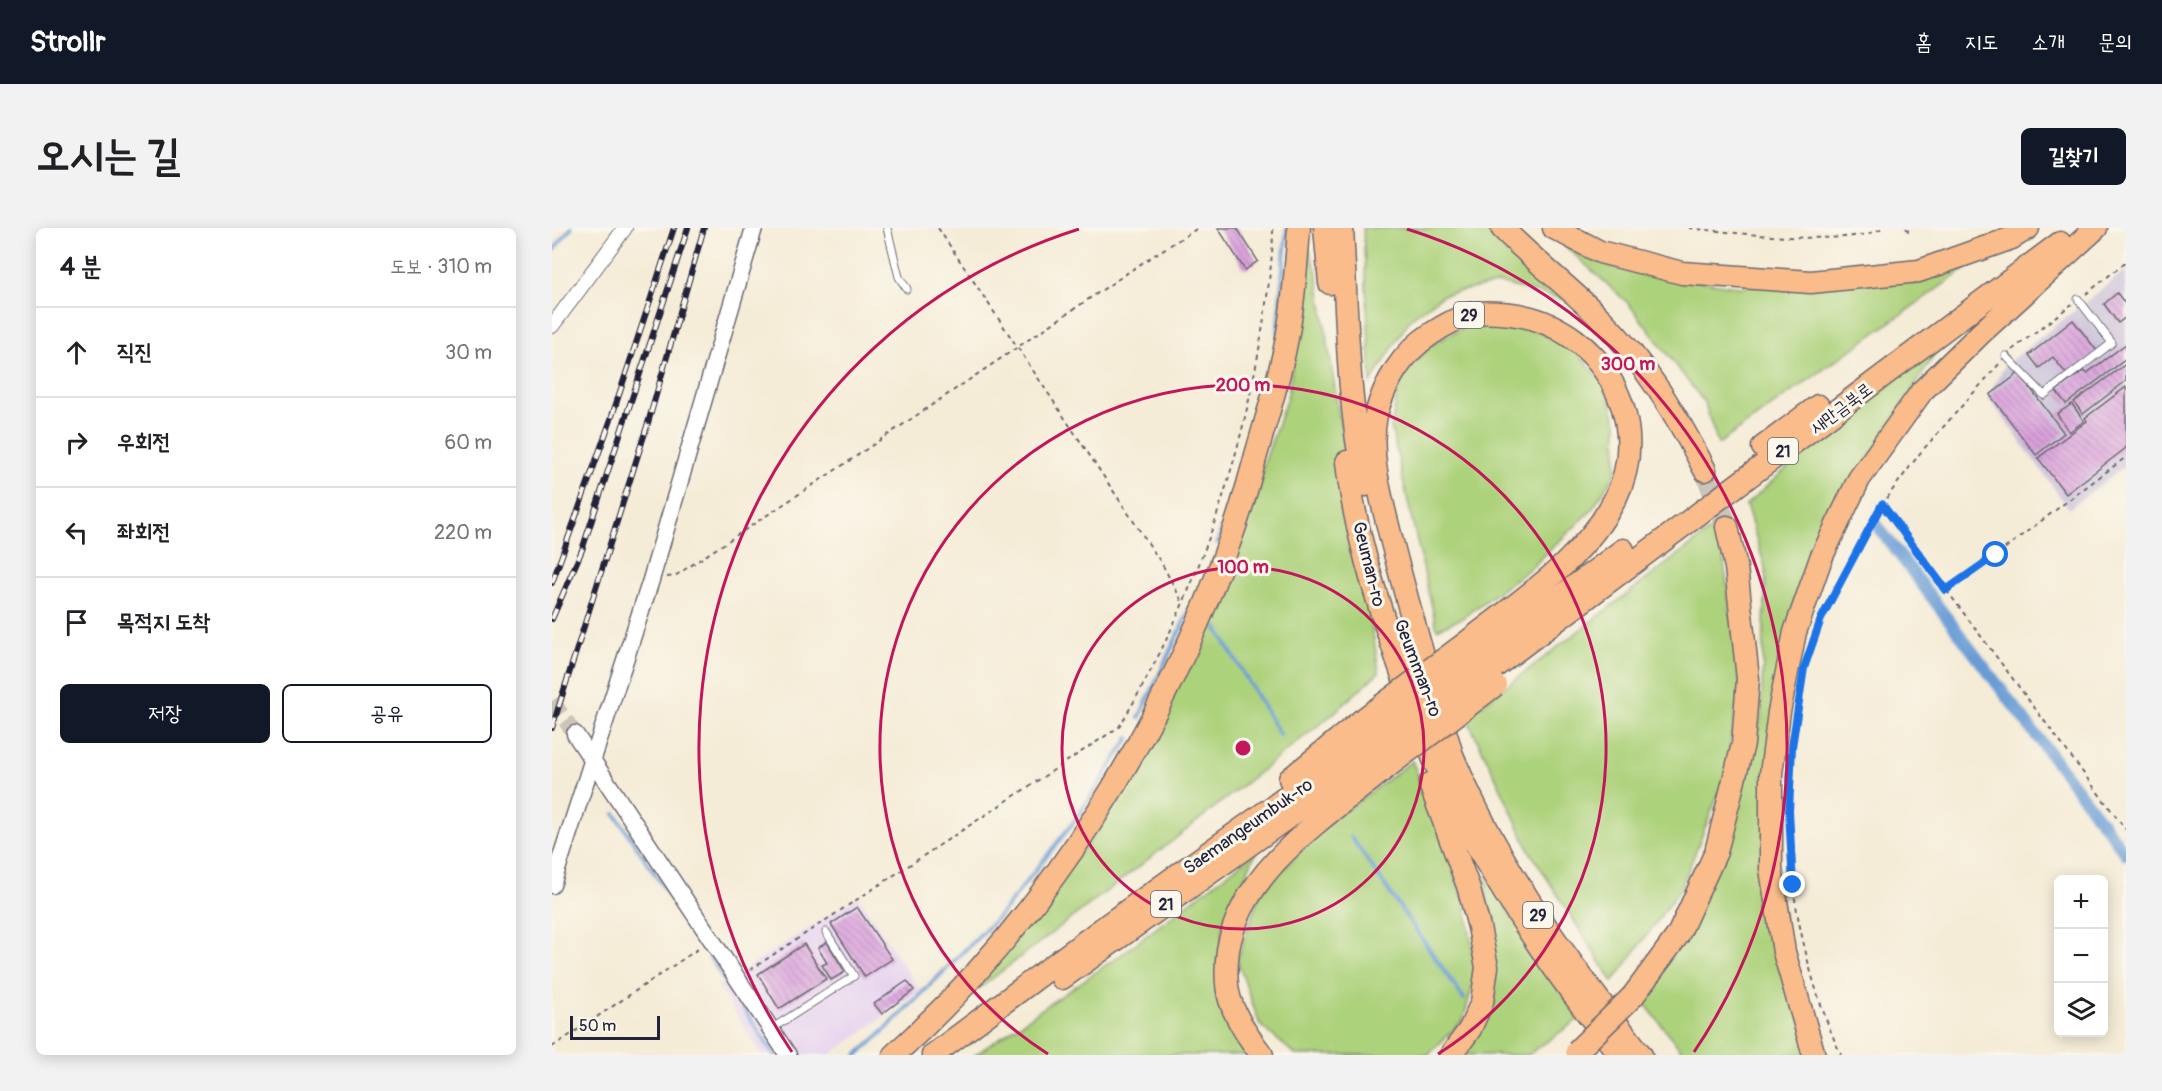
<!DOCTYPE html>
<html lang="ko">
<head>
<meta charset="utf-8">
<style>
	body { margin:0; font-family:Pangolin,"Poor Story",sans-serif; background:#f2f2f2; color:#202124 }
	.controls { position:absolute; right:18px; bottom:18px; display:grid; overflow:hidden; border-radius:9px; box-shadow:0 3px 15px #0003 }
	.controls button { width:54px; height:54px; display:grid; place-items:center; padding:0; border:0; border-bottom:2px solid #e0e0e0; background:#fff; color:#202124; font:30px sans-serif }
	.scale { position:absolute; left:18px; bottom:15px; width:90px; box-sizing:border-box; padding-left:6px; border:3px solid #22223b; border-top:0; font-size:16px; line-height:21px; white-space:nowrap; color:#22223b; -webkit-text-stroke:4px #fbf7ec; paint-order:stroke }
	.stop { position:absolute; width:18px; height:18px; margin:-14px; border:4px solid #1a73e8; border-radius:50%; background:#fff }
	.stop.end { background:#1a73e8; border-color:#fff; box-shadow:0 2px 6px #0008 }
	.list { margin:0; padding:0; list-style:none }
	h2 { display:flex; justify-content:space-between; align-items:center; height:78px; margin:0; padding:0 24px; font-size:26px }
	h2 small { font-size:20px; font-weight:400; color:#757577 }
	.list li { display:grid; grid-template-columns:39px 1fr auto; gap:18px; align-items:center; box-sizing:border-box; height:90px; padding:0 24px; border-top:2px solid #e0e0e0 }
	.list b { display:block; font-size:22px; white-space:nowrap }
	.list em { font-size:20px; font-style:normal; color:#757577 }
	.actions { display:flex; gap:12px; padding:18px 24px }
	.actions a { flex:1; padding:14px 0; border:2px solid #111827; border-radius:9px; text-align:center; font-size:21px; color:#111827 }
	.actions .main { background:#111827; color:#fff }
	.icon { flex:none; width:33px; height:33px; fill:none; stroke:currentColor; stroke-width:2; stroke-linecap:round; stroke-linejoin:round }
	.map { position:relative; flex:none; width:1574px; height:827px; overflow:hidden; border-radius:9px }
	header { display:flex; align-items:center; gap:36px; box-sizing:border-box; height:84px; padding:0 30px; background:#111827; color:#fff }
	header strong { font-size:28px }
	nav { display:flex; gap:33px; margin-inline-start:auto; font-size:21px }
	.intro { display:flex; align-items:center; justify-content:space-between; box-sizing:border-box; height:144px; padding:0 36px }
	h1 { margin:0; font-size:42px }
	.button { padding:15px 27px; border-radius:9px; background:#111827; color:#fff; font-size:21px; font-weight:700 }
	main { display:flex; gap:36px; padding:0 36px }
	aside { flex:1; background:#fff; border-radius:9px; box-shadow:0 3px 15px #0003 }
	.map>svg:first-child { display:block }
	.built { fill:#e6d2f0 }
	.industrial { fill:#c8bfd8 }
	.green { fill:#add27c; stroke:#687a5c; stroke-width:1.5 }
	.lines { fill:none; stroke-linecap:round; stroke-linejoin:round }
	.stream { stroke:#699cd5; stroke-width:4 }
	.canal { stroke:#699cd5; stroke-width:12 }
	.building { fill:url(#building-back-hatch) }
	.tertiary-tunnel { stroke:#cbc4b8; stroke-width:16; stroke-dasharray:16 8; stroke-linecap:butt }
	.trunk-tunnel { stroke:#cbc4b8; stroke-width:22; stroke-dasharray:22 11; stroke-linecap:butt }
	.service-casing { stroke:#6c6972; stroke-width:9 }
	.minor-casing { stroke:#6c6972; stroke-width:16 }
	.tertiary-casing { stroke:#6c6972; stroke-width:19 }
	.trunk-casing { stroke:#6c6972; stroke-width:25 }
	.path { stroke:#6c6972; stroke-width:2; stroke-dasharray:4.5 4.5; stroke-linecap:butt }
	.service { stroke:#fff; stroke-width:7 }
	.minor { stroke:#fff; stroke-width:14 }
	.tertiary { stroke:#fff; stroke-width:16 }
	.trunk { stroke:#f9bc8a; stroke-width:22 }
	.rail-casing { stroke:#22223b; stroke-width:6 }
	.rail { stroke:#fbf7ec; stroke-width:4; stroke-dasharray:11; stroke-linecap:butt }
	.trunk-bridge-casing { stroke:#6c6972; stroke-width:25; stroke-linecap:butt }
	.trunk-bridge { stroke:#f9bc8a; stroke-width:22 }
	.route { stroke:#1a73e8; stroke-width:8 }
	.ring { fill:none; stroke:#c2185b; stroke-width:3 }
	.labels { text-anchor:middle; stroke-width:6; stroke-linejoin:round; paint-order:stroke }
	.shield { fill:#fbf7ec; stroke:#636270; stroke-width:1.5 }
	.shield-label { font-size:16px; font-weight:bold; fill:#22223b }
	.street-label { font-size:18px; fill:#22223b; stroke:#fbf7ec }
	.centre { fill:#c2185b; stroke:#fbf7ec; stroke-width:3 }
	.ring-label { font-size:18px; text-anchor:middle; font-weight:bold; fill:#c2185b; stroke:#fbf7ec; stroke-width:6; stroke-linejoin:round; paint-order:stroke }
</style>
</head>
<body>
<header>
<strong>Strollr</strong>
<nav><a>홈</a><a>지도</a><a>소개</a><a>문의</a></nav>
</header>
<div class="intro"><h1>오시는 길</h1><a class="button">길찾기</a></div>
<main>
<aside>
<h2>4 분<small>도보 · 310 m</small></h2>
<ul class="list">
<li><svg class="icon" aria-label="ahead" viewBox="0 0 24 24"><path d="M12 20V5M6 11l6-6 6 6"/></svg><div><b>직진</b></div><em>30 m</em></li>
<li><svg class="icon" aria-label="right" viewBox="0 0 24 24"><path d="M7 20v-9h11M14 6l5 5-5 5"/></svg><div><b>우회전</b></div><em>60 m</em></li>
<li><svg class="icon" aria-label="left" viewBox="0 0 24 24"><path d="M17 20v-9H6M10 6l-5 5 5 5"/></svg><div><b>좌회전</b></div><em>220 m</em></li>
<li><svg class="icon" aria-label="arrive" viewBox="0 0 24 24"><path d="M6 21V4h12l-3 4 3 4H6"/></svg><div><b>목적지 도착</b></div></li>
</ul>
<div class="actions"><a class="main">저장</a><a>공유</a></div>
</aside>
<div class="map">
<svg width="1574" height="827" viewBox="0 0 1574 827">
	<defs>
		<pattern id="building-back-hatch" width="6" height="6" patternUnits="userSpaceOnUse" patternTransform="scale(1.5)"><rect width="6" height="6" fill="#daa1dc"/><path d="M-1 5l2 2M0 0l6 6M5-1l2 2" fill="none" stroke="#b083b4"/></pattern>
	</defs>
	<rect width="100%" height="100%" fill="#fbf7ec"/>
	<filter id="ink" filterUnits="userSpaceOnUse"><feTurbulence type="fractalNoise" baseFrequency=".0167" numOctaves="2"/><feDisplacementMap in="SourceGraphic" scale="12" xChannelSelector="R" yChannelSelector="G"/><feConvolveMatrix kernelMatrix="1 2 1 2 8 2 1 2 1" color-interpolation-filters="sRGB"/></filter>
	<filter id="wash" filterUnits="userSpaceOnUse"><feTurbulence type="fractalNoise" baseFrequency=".008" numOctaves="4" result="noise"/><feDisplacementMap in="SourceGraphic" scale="24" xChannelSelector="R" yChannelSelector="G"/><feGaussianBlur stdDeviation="1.35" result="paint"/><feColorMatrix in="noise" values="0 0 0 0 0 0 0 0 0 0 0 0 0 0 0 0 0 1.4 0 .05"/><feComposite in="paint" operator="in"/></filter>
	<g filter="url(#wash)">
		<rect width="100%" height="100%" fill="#f5ecd7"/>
		<path class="built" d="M306,669L368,763L278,827H210L166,758Z"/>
		<path class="industrial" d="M1574,42V237L1517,281L1436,169L1453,137Z"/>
		<path class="green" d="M811,0H937L953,17L1022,74L947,55L891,67L858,91L819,155Z
			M1003,9L1057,38L1084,44L1187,59L1429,30L1166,216L1152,174L1077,76Z
			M757,21L765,45L827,444L782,485L619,614L399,782L542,608L655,398L736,167Z
			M919,95L975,98L1023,122L1054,158L1065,195L1064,244L1039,283L980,339L910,390L885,401L839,199L848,152L879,117Z
			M1389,117L1278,289L1212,573L1255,827H1133L1090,772L1134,708L1200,531L1209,488L1214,342L1194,277L1277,202Z
			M1167,296L1188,457L1172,552L1129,660L1061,754L977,622L946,554L914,489Z
			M860,533L875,568L914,678L924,746L911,792L876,827H744L708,797L685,732L708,665L774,598Z
			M704,624L670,701L667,775L696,827H423L570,726Z
			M934,649L1028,790L976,827H909L942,775Z"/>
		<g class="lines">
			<path class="stream" d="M0,24L19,0
				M725,105L735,0
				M665,315L685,254
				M664,399L728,507
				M587,490L647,361
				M63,586L148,714
				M799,609L912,771
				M158,730L222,827
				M305,827L334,801L449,686L524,591L577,510"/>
			<path class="canal" d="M1324,296L1574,626"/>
		</g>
		<g id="blocks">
			<path class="building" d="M666,0H685L706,33L693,42Z
				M1565,65L1574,77V89L1566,95L1552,76Z
				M1521,92L1545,123L1515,147L1501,129L1487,140L1477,127Z
				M1574,116V131L1514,176L1504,163L1531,143L1535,145Z
				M1574,136V153L1531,186L1522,174Z
				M1467,145L1512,205L1484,227L1438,167Z
				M1574,159V220L1514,266L1486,230L1535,193L1533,190Z
				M1520,176L1532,193L1517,204L1505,186Z
				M305,679L340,731L313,749L279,696Z
				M275,714L293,744L279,752L270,737L275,735L266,720Z
				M252,716L274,751L227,781L206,746Z
				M355,753L362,762L330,786L322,776Z"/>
		</g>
	</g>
	<g filter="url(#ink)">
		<use href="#blocks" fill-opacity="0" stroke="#6c6972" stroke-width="1.5"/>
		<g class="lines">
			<path class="tertiary-tunnel" d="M0,473L23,506"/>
			<path class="trunk-tunnel" d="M1153,242L1175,299"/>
			<defs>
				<path id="service" d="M335,0L347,49L355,61
					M1454,128L1492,167L1560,115L1526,71
					M219,801L302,748L274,704"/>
				<path id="minor" d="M0,98L73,0"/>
				<path id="tertiary" d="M23,506L236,827
					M0,657L99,352L202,0"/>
				<path id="trunk" d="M773,0L778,55
					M790,0C795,85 795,173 813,257
					M950,0C981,32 1017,59 1049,91C1094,136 1124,186 1153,242
					M1002,0L1048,24L1130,45L1259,54L1367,43L1460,10L1476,0
					M1211,219L1266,178
					M795,234C802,299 823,367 844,428C858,468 873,514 891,552C938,651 999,741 1068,827
					M924,432L1071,322
					M933,446L1508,15
					M898,522C943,634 1015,733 1089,827
					M902,534C880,458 857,383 838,306C829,269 816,226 824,187C832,155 851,124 879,106C891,98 905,90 919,86C932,83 947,85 959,86C1045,96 1103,190 1064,269C1033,332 967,373 914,415
					M738,551L809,493
					M878,556L916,658L927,699L935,739L930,774L918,801L899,827
					M510,750L826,525
					M1081,768L1126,707L1164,624L1191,516L1196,451L1184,339L1175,299
					M342,827C498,686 612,501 681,304C690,279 697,253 704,227C717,181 733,133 739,85C743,57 745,28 747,0
					M381,827L554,698L816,511
					M710,827C697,810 685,793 678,772C673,756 674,738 676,722C689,642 776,587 835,539
					M1262,827L1232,724L1219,641V546L1227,484L1243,404L1269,330L1307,251L1370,163L1429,105L1544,0"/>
			</defs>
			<use href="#service" class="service-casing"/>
			<use href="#minor" class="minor-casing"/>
			<use href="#tertiary" class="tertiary-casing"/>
			<use href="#trunk" class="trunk-casing"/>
			<path class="path" d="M386,0L610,336L631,375
				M1137,0C1177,4 1298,20 1330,0
				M1354,0L1359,7
				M1534,66L1574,34
				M1460,122L1520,76
				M1330,276L1574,602
				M115,349L123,348L294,235L599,29L646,0
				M1394,362L1444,327L1574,229
				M1258,423L1269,391L1330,276L1369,224L1448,135
				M1237,565L1239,535
				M1237,598C1239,618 1238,639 1241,658C1249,715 1265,775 1289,827
				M198,742L567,499C642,375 691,234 712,90C716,60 721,30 721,0
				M0,819L149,719"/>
			<use href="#service" class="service"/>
			<use href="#minor" class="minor"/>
			<use href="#tertiary" class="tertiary"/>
			<use href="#trunk" class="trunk"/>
			<defs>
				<path id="rail" d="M0,355L59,191L122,0
					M0,391L30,322L136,0
					M0,500L96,195L152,0"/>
			</defs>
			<use href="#rail" class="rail-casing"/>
			<use href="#rail" class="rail"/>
			<defs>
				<path id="trunk-bridge" d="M809,493L914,415
					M816,511L924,432
					M826,525L933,446
					M835,539L943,457
					M1025,823L1081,768"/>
			</defs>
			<use href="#trunk-bridge" class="trunk-bridge-casing"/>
			<use href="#trunk-bridge" class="trunk-bridge"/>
		</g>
	</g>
	<g class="lines" filter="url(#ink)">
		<path class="route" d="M1241,657L1237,583L1240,519L1252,440L1269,391L1330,276L1394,362L1444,327"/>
	</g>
	<g class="ring">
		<circle cx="691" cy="520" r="181"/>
		<path d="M496 826A363 363 0 1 1 886 826"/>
		<path d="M240 824A544 544 0 0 1 527 1M855 1A544 544 0 0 1 1142 824"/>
	</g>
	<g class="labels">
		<g class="shield">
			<rect x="902" y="74" width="30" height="26" rx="4.5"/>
			<rect x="1216" y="210" width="30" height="26" rx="4.5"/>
			<rect x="599" y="663" width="30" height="26" rx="4.5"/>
			<rect x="971" y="674" width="30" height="26" rx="4.5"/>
		</g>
		<g class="shield-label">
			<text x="917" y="93">29</text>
			<text x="1231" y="229">21</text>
			<text x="614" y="682">21</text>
			<text x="986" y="693">29</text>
		</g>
		<g class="street-label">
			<text transform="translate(1289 180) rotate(-37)" y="6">새만금북로</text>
			<text transform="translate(817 336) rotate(76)" y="6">Geuman-ro</text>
			<text transform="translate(866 440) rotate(69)" y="6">Geumman-ro</text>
			<text transform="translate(696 598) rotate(-35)" y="6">Saemangeumbuk-ro</text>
		</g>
	</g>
	<circle cx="691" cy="520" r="9" class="centre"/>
	<g class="ring-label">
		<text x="1076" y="142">300 m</text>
		<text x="691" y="163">200 m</text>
		<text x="691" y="345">100 m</text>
	</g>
</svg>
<div class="controls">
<button>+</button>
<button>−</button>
<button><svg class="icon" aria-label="layers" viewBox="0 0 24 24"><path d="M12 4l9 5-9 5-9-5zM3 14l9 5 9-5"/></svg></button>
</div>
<div class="scale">50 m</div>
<div class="stop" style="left:1444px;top:327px"></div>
<div class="stop end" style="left:1241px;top:657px"></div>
</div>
</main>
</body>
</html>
